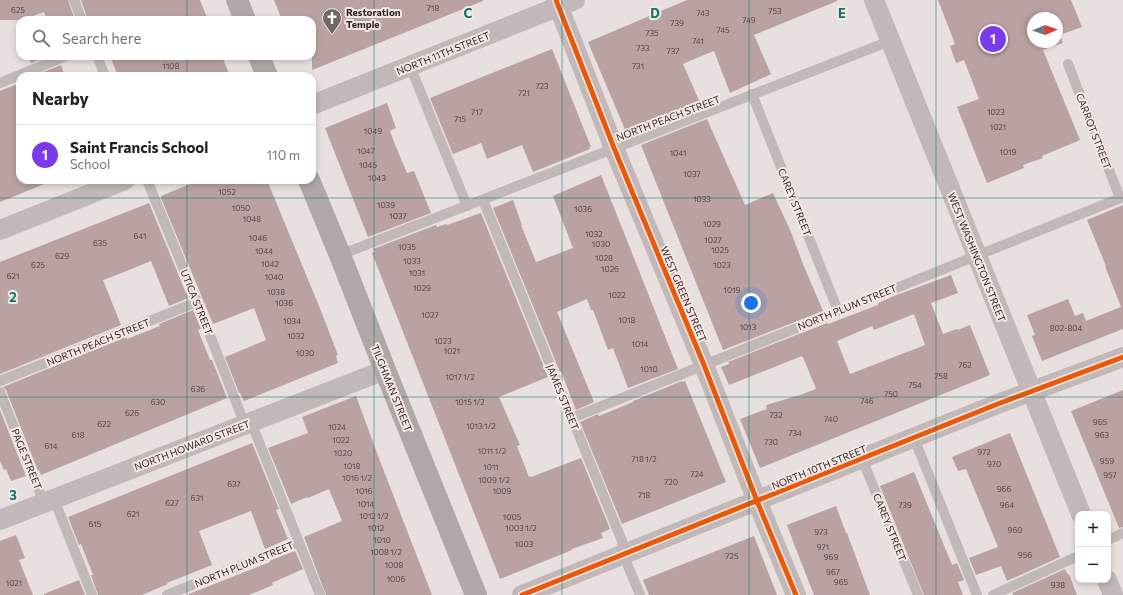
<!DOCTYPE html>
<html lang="en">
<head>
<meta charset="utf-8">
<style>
	body { margin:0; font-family:Commissioner,sans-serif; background:#f2f2f2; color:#202124 }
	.controls { position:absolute; right:12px; bottom:12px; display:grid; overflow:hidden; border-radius:8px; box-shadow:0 2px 6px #0003 }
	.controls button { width:36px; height:36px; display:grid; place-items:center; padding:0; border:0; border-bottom:1px solid #e0e0e0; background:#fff; color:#202124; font:20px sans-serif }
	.compass { position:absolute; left:1027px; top:12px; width:36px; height:36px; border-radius:50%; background:#fff; box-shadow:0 2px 6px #0003; rotate:88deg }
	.you { position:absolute; left:751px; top:303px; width:14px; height:14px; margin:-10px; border:3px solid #fff; border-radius:50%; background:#1a73e8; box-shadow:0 0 0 6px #1a73e833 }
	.badge { display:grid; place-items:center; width:26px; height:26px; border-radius:50%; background:#7c3aed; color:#fff; font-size:13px; font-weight:700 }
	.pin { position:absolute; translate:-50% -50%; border:2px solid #fff; box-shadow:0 1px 4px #0006 }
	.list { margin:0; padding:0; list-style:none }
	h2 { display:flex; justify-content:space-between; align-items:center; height:52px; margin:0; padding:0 16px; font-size:17px }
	h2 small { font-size:13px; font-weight:400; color:#757577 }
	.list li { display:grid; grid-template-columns:26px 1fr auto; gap:12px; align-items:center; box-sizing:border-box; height:60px; padding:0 16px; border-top:1px solid #e0e0e0 }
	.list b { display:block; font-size:15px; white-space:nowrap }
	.list p { margin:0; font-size:13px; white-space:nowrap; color:#757577 }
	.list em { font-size:13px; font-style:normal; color:#757577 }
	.icon { flex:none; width:22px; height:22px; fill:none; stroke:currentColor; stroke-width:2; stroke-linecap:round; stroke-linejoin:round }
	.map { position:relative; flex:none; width:1123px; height:595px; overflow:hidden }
	.search { position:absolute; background:#fff; box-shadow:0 2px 6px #0003; left:16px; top:16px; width:300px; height:44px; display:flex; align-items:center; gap:10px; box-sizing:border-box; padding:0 14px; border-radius:12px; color:#757577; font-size:15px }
	.panel { position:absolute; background:#fff; box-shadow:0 2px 6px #0003; left:16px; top:72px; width:300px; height:112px; border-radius:12px }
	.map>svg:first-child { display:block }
	.building { fill:#baa2a3; fill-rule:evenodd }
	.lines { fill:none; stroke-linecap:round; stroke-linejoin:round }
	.service { stroke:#c1b8b7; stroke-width:10 }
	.minor { stroke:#c1b8b7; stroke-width:20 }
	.primary { stroke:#b0a8a6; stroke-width:22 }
	.cycleway-casing { stroke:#f6e8e4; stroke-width:8 }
	.cycleway { stroke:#e8590c; stroke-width:5 }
	.grid { fill:none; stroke:#0f766e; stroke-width:1; stroke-opacity:0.55 }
	.labels { text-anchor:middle; stroke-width:4; stroke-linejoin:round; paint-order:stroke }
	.number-label { font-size:8px; fill:#534545 }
	.poi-label { font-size:10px; font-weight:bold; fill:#312626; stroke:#f6e8e4; text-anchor:start }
	.street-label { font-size:10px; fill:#312626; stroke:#f6e8e4 }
	.grid-label { font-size:13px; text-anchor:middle; font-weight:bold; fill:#0f766e; stroke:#f6e8e4; stroke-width:4; stroke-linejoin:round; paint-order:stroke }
</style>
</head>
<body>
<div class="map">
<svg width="1123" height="595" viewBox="0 0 1123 595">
	<rect width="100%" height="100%" fill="#e8e0de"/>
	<path class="building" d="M0,0H68L75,20H47L44,12L22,20H0Z
		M81,0H200L208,20H88Z
		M274,0H483V1L312,70V20H282Z
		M687,0H837V1L754,35L771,74L730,93L714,51L699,57L683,64L702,107L636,133L635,128L626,132L588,42Z
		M938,0H1071L1082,27L1060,35L1063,43L1043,50L1080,140L1042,156L1043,158L1023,165L1024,168L987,183L957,107L979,99L964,60L956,63L950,46L955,44ZM1033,18H1057V42H1033Z
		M552,49L591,147H589L590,149L533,172L522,145L487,159L481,143L453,154L430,98Z
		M28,56H49L31,63Z
		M110,56H222L230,76H118Z
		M61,65L65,76L36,75Z
		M20,83V180L52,181L0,202V91Z
		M387,103L396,128L390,131L396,147L407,173L414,171L431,213L368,237L325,128Z
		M707,119L745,205L773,193L791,232L803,264L823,311L723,350L641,145Z
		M601,175L678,369L628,388L613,348L608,350L593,310H591L587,299L557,312L594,402L576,410L561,371L560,372L493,208L513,200L522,225H521L536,262L573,248L553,196Z
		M200,180H267L321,311L338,355L336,356L338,363L244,401L240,393H239L225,357L266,340L254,308L213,324L161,198V196Z
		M149,203L188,298L169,306L151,261L119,274L103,280L121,325L0,374V262Z
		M1123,205V329L1042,361L1032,336L1035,335L1027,315L1068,299L1075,316L1083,313L1086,321L1121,307L1105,266H1106L1087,220Z
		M481,213L548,377L499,397L520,445L517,446L529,477L531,476V477L581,458L610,529L601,533L603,538L572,549V550L500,579L372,253L375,252L373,249L436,225L437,227L446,224L447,225Z
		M951,275L958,293L931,303L943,334L957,329L958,330L970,325L990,375L760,468L740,419L767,409L766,405L800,395L816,389L803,357H802V356L729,385L721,367L729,364L728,362L827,323L828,324L878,305V303L894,296ZM914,314L925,345L850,374L837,341L872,326L874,330Z
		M193,310L201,329L198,330L210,360H212L227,398L41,475L39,470L38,471L6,390L3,387L126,337L127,339L160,326L159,324Z
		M682,381L683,382L685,381L726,482L622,524L580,422L598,414L599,416L633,402V401Z
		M1123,390V527L1119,528L1071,411Z
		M356,396L380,461L432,595H326L304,537L342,521L329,489L308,498L307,497L291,504L268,448L308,433L302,417Z
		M0,410L26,476L11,481L6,469L4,470L0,461Z
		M1010,433L1060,557L1007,581L1001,566L976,575L969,558L998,547L966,469L958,471L952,457Z
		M252,443L279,509L276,510L288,539L265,549L251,511L199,531L212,565L167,583L168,584L142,595H98L91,575H93L81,544L79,545L68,517Z
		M914,472L952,565L957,563L964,580L958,582L963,595H924L880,486Z
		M836,506L846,533H847L870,595H814L794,544L787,525Z
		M16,535L25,558L19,560L33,595H0V541Z
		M754,536L777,595H649L643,580Z
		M295,551L303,569L272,583L273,585L249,595H189V594L270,562L269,561Z
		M1065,569L1068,575L1069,574L1077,595H1013L1012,593Z
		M79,580L85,595H44V594Z"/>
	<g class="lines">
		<path class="service" d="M74,0L82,20
			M97,56L105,76
			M1068,64L1120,198
			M410,66L467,206
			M0,83L66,56
			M752,94L838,311
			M147,180L197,302L245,425
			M483,200L622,541L623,554L640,595
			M340,255L890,41
			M0,381L197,302
			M0,392L44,503
			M572,418L1123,197
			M251,422L320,595
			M914,438L977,595
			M862,459L918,595
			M54,499L92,595
			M1108,540L1123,533
			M167,595L299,542
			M993,595L1078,556"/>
		<path class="minor" d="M556,0L614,148L704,365L757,501L796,595
			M874,0L1081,514
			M312,105L575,0
			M0,230L125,180
			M0,520L385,370
			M1107,580L1113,595
			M522,595L995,405L1123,357"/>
		<path class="primary" d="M237,0L245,20
			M259,56L267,76
			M309,180L340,255L385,370L476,595"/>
		<defs>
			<path id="cycleway" d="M556,0L614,148L704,365L757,501L796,595
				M522,595L995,405L1123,357"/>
		</defs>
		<use href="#cycleway" class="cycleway-casing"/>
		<use href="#cycleway" class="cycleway"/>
	</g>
	<path class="grid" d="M187,0V20M374,0V595M562,0V595M749,0V595M936,0V595M187,56V76M187,180V595M0,198H1123M0,397H1123"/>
	<defs>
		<symbol id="church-pin" viewBox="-11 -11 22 30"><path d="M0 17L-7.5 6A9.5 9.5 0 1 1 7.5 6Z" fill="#716766" stroke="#f6e8e4"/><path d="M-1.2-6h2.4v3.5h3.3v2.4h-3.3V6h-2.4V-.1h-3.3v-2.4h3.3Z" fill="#fff"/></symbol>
	</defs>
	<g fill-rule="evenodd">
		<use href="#church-pin" x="321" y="7" width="22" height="30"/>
	</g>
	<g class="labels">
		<g class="number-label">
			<text x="433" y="11">718</text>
			<text x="18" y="13">625</text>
			<text x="775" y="14">753</text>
			<text x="703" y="16">743</text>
			<text x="749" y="23">749</text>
			<text x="677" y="26">739</text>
			<text x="723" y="33">745</text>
			<text x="652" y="36">735</text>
			<text x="698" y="44">741</text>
			<text x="643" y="51">733</text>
			<text x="673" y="54">737</text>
			<text x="171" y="69">1108</text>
			<text x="638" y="69">731</text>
			<text x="542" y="89">723</text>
			<text x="524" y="96">721</text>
			<text x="477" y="115">717</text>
			<text x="996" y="115">1023</text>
			<text x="460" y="122">715</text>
			<text x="998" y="130">1021</text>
			<text x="373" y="134">1049</text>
			<text x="366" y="154">1047</text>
			<text x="1008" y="155">1019</text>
			<text x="678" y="156">1041</text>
			<text x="368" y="168">1045</text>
			<text x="692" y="177">1037</text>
			<text x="377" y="181">1043</text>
			<text x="227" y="195">1052</text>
			<text x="702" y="202">1033</text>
			<text x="386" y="208">1039</text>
			<text x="241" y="211">1050</text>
			<text x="583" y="212">1036</text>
			<text x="398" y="219">1037</text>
			<text x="252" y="222">1048</text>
			<text x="712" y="227">1029</text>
			<text x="594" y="237">1032</text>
			<text x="140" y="239">641</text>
			<text x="258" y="241">1046</text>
			<text x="713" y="243">1027</text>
			<text x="100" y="246">635</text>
			<text x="601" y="247">1030</text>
			<text x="407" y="250">1035</text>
			<text x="720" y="253">1025</text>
			<text x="264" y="254">1044</text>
			<text x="62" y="259">629</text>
			<text x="604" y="261">1028</text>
			<text x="412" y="264">1033</text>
			<text x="270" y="267">1042</text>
			<text x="38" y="268">625</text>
			<text x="722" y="268">1023</text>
			<text x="610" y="272">1026</text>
			<text x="417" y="276">1031</text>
			<text x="13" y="279">621</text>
			<text x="274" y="280">1040</text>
			<text x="422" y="291">1029</text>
			<text x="732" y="293">1019</text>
			<text x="276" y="295">1038</text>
			<text x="617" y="298">1022</text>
			<text x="284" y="306">1036</text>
			<text x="430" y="318">1027</text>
			<text x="627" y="323">1018</text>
			<text x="292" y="324">1034</text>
			<text x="748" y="330">1013</text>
			<text x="1066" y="331">802-804</text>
			<text x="296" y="339">1032</text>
			<text x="443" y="344">1023</text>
			<text x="640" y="347">1014</text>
			<text x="452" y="354">1021</text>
			<text x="305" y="356">1030</text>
			<text x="965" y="368">762</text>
			<text x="649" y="372">1010</text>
			<text x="941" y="379">758</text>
			<text x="460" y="380">1017 1/2</text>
			<text x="915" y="388">754</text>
			<text x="198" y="392">636</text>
			<text x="891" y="397">750</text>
			<text x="867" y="404">746</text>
			<text x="158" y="405">630</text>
			<text x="470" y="405">1015 1/2</text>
			<text x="132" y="416">626</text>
			<text x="776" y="418">732</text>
			<text x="831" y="422">740</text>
			<text x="1100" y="425">965</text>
			<text x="104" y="427">622</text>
			<text x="481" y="429">1013 1/2</text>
			<text x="337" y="430">1024</text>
			<text x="795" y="436">734</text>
			<text x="78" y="438">618</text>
			<text x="1102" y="438">963</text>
			<text x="341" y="443">1022</text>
			<text x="771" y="445">730</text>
			<text x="51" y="449">614</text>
			<text x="492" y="454">1011 1/2</text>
			<text x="984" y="455">972</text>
			<text x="343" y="456">1020</text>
			<text x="644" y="462">718 1/2</text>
			<text x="1107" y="464">959</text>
			<text x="994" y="467">970</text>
			<text x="352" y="469">1018</text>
			<text x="491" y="470">1011</text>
			<text x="697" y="477">724</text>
			<text x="1110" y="478">957</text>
			<text x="357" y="481">1016 1/2</text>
			<text x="494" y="483">1009 1/2</text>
			<text x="671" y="485">720</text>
			<text x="234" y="487">637</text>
			<text x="1004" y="492">966</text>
			<text x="364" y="494">1016</text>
			<text x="502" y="494">1009</text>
			<text x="644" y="498">718</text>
			<text x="197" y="501">631</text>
			<text x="172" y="506">627</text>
			<text x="366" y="507">1014</text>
			<text x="905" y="508">739</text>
			<text x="1007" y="508">964</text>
			<text x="133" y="517">621</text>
			<text x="374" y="519">1012 1/2</text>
			<text x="512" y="520">1005</text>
			<text x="95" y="527">615</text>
			<text x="376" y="531">1012</text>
			<text x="521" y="531">1003 1/2</text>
			<text x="1015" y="533">960</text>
			<text x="821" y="535">973</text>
			<text x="382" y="543">1010</text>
			<text x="524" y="547">1003</text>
			<text x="823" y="550">971</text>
			<text x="386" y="555">1008 1/2</text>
			<text x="1025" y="558">956</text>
			<text x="732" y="559">725</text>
			<text x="831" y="560">969</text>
			<text x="394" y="568">1008</text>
			<text x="833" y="575">967</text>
			<text x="396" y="582">1006</text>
			<text x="841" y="585">965</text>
			<text x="14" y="586">1021</text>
			<text x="1058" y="588">938</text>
		</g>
		<g class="poi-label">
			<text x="346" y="16">Restoration<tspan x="346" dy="12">Temple</tspan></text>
		</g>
		<g class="street-label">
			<text transform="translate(443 53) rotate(-22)" y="4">NORTH 11TH STREET</text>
			<text transform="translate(668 118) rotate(-21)" y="4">NORTH PEACH STREET</text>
			<text transform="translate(1094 131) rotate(69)" y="4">CARROT STREET</text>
			<text transform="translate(795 202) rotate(68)" y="4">CAREY STREET</text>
			<text transform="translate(977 257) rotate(68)" y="4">WEST WASHINGTON STREET</text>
			<text transform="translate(684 294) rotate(67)" y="4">WEST GREEN STREET</text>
			<text transform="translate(197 302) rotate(68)" y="4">UTICA STREET</text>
			<text transform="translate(847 307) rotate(-22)" y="4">NORTH PLUM STREET</text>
			<text transform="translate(98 342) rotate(-22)" y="4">NORTH PEACH STREET</text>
			<text transform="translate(392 388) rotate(68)" y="4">TILGHMAN STREET</text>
			<text transform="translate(563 397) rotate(68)" y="4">JAMES STREET</text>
			<text transform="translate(192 445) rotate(-21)" y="4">NORTH HOWARD STREET</text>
			<text transform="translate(27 459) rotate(68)" y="4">PAGE STREET</text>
			<text transform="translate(819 467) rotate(-22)" y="4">NORTH 10TH STREET</text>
			<text transform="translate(890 527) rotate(68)" y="4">CAREY STREET</text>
			<text transform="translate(244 564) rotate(-22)" y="4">NORTH PLUM STREET</text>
		</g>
	</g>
	<g class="grid-label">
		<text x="468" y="18">C</text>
		<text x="655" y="18">D</text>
		<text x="842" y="18">E</text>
		<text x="13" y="302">2</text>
		<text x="13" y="500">3</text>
	</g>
</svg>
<div class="controls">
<button>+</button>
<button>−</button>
</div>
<svg class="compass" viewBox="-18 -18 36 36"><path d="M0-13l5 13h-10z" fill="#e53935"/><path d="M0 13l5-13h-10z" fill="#757577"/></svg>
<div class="you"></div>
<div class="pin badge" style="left:993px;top:39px">1</div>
<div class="search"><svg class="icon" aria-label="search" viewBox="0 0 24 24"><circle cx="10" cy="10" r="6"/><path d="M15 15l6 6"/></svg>Search here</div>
<section class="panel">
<h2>Nearby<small></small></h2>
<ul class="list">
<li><span class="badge">1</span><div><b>Saint Francis School</b><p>School</p></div><em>110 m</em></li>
</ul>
</section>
</div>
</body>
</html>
